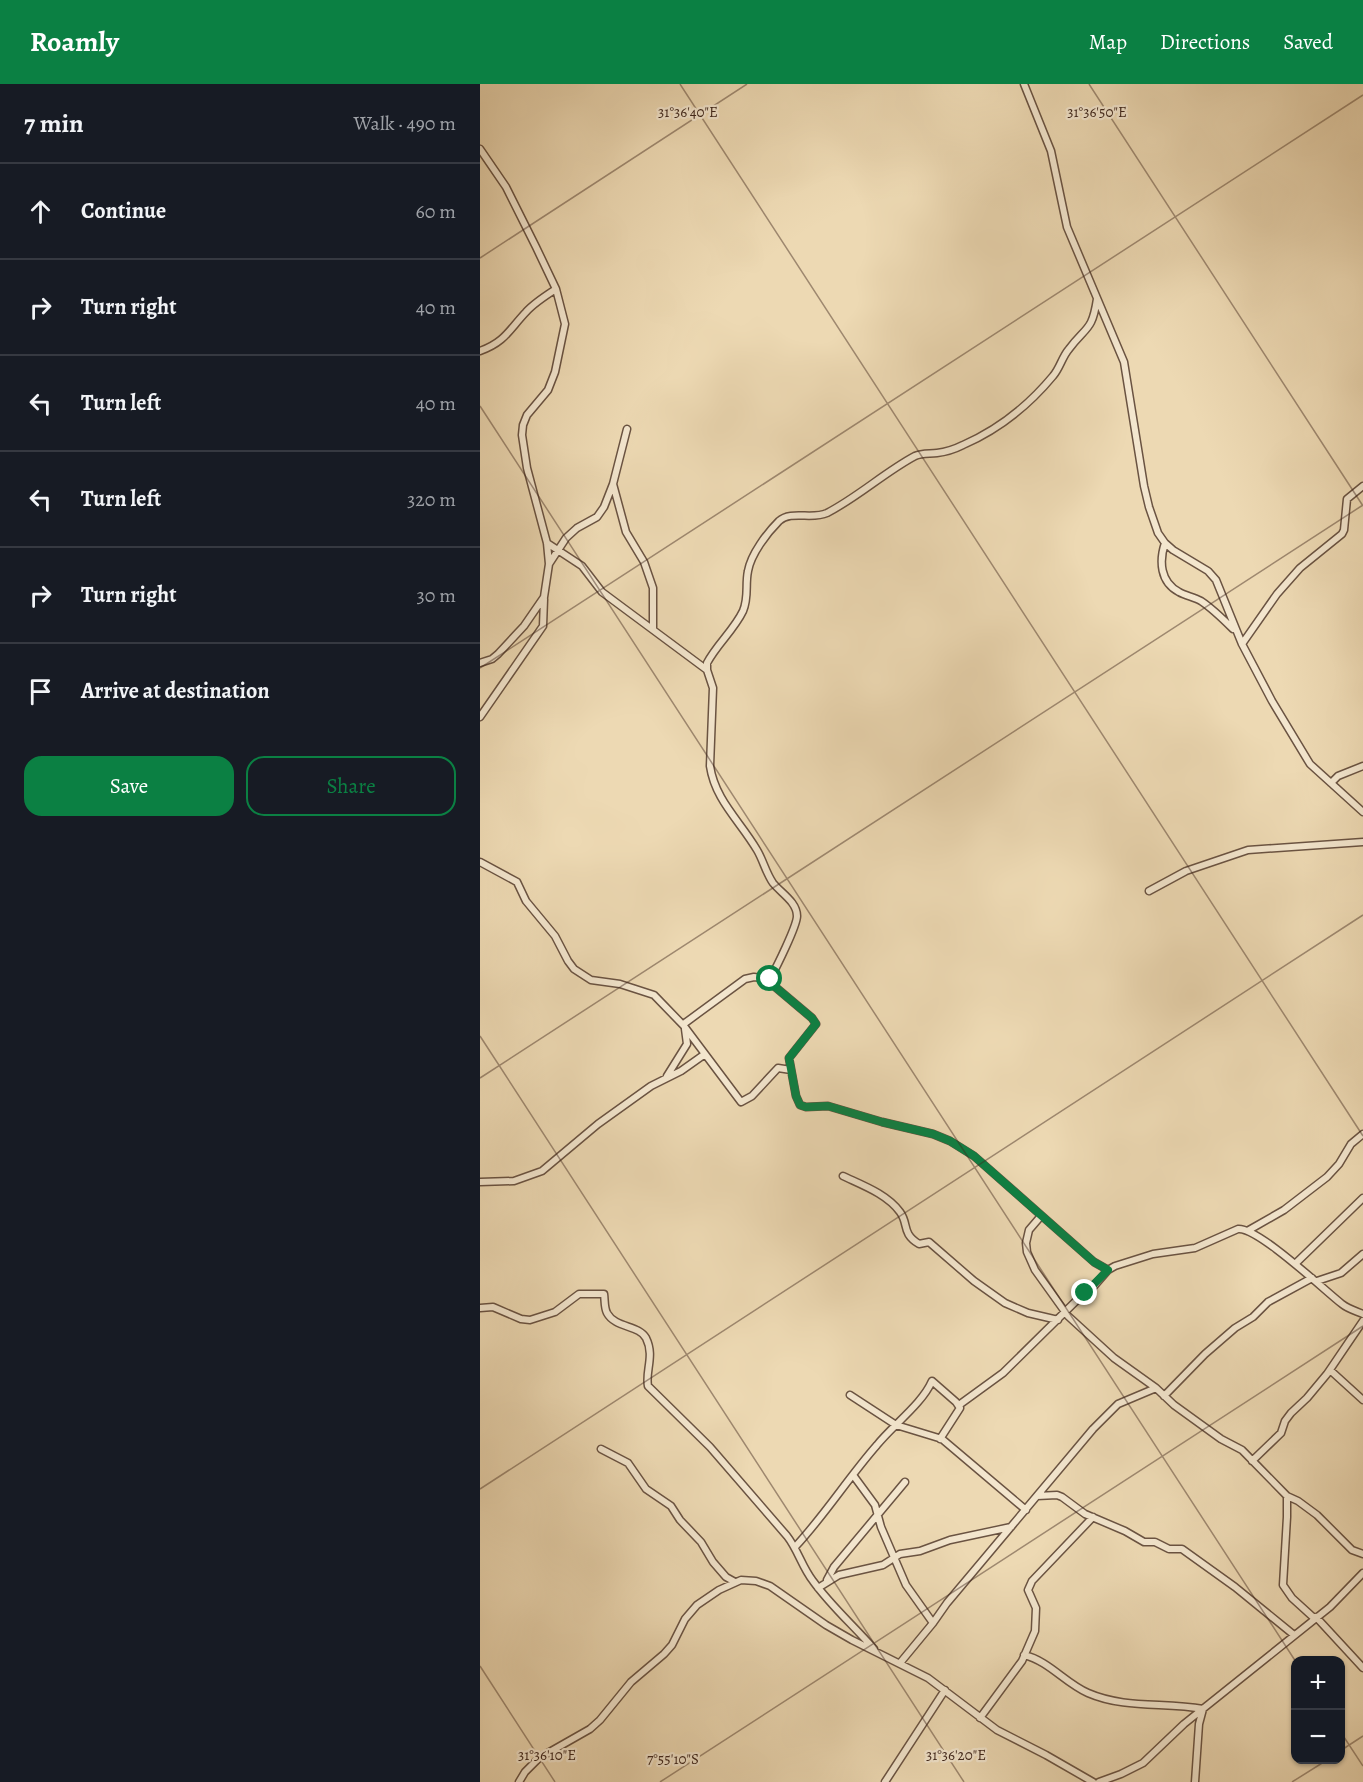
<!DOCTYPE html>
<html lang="en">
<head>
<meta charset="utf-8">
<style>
	body { margin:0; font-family:Alegreya,serif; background:#20242c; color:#f1f3f6 }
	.controls { position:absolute; right:18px; bottom:18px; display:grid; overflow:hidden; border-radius:12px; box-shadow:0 2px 4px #0004 }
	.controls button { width:54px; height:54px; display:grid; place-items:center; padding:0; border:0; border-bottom:2px solid #363941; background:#171b24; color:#f1f3f6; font:30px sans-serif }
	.stop { position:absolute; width:18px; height:18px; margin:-14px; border:4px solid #0b8043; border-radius:50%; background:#fff }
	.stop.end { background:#0b8043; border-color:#fff; box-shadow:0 2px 6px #0008 }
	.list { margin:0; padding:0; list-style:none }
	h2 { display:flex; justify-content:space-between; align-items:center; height:78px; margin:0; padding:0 24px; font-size:26px }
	h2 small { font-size:20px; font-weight:400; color:#9ea1a6 }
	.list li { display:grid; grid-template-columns:39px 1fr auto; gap:18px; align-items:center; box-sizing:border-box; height:96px; padding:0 24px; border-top:2px solid #363941 }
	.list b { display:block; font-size:22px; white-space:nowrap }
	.list em { font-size:20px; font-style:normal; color:#9ea1a6 }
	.actions { display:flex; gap:12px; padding:18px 24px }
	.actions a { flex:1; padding:14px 0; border:2px solid #0b8043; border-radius:18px; text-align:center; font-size:21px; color:#0b8043 }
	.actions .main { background:#0b8043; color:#fff }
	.icon { flex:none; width:33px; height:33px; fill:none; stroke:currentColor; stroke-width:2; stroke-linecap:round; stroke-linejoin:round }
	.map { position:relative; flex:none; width:883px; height:1698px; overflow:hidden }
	header { display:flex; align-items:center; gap:36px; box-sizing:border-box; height:84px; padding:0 30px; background:#0b8043; color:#fff }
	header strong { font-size:28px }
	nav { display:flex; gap:33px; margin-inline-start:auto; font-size:21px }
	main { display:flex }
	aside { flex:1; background:#171b24 }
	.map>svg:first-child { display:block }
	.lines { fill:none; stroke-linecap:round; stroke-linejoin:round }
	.minor-casing { stroke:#6a5342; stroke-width:9 }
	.minor { stroke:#f3e6ce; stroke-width:6 }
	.route { stroke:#0b8043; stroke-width:8 }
	.ticks { fill:none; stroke:#3e261c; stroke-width:1.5; stroke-opacity:0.45 }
	.ticks-label { font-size:15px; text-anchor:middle; fill:#3e261c; stroke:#f3e6ce; stroke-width:4.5; stroke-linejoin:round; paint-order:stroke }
</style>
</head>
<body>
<header>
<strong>Roamly</strong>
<nav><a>Map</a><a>Directions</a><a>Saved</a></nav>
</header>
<main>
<aside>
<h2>7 min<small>Walk · 490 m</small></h2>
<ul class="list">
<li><svg class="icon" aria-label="ahead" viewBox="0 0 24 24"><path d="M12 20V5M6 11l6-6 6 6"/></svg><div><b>Continue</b></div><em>60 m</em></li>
<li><svg class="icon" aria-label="right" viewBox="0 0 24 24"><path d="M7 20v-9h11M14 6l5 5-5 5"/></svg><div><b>Turn right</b></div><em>40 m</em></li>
<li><svg class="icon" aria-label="left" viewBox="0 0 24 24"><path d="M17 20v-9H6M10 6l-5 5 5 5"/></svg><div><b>Turn left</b></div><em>40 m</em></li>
<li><svg class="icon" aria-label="left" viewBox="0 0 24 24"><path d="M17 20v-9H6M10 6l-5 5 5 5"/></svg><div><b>Turn left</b></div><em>320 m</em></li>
<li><svg class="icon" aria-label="right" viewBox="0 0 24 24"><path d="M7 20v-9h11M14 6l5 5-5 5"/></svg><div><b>Turn right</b></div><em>30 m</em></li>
<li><svg class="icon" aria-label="arrive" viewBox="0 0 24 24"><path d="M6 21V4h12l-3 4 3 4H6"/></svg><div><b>Arrive at destination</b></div></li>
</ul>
<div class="actions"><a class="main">Save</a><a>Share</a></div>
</aside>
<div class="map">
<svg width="883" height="1698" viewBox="0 0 883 1698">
	<rect width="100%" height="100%" fill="#edd9b3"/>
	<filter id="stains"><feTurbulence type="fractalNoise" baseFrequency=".00333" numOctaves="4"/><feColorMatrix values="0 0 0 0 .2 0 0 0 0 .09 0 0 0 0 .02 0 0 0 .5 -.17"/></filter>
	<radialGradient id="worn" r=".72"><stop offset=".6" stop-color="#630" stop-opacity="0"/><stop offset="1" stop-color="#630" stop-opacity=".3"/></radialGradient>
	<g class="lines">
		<defs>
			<path id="minor" d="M544,0L571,67L587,143L644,278L664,402L669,423L678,449L685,459L693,466L728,487L736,496L762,560L792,617L830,680L883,728
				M0,65L26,103L56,163L76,205L85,240L75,288L68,306L47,331L43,341L42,351L47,384L67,459L69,480L64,513L44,542L18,570L12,575L0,579
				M0,267C25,258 29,246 46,228C54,219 65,212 76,205
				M147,345L133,400L146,448L164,478L173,504V544
				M67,459L102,482L122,508L227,586
				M685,459C679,477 680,498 699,508C706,512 714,513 721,517C733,525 743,535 753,545
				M69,480L86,454L97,444L117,433L124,423L133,400
				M762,560L797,510L820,484L862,450L864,446L867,415L883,402
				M0,633L63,542L64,515
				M851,699L858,692L883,682
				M0,778L37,798L46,817L75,852L88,877L94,885L111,896L140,900L174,911L204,942
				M669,807L706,787L768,766L883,758
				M287,896L332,934L336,940L309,974L316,1012L320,1021L326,1023L348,1022L402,1038L453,1050L470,1057L494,1072L614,1178L628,1186
				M311,986L298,984L272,1012L261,1018L204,942L205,939L265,895L274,893L290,895C296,884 317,842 317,832C317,818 301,809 293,799C286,789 283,776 277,766C260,737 235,716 230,682L233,604L227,586V579C237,560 254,546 263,527C269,513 265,501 268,487C271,470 287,449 299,437C311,426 332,436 347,429C378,413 405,388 435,372C442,369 450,370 457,369C466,368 475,365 483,361C517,346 549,321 573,292C580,284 582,273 589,265C606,242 612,248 617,215
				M187,992L207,960L205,945
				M363,1092C382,1101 407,1110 420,1128C429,1140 421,1149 439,1160L449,1158L494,1197L525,1219L548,1229L578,1236
				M0,1098L34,1097L62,1087L118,1040L171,1002L201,987L225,970
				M561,1132L549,1146L546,1159L547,1168L555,1186L588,1232L634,1274L676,1304L694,1321L741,1355L762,1366L807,1412L818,1417L837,1431L872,1466L883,1470
				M769,1146L804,1126L847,1093L859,1080L871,1060L883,1050
				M815,1180L883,1114
				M837,1197L861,1189L883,1170
				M0,1224L13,1223L41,1235L50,1236L75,1228L99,1210H124C125,1216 124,1223 127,1229C135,1244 159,1241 166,1254C175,1272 165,1287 168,1302L230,1363L307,1452C318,1466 322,1483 333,1497C351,1522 374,1542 394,1565
				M850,1286L883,1316
				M370,1311L416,1341L462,1355L546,1426
				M684,1312L725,1270L755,1244L773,1233L788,1218L832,1194
				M479,1321L523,1289L595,1218L614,1202L628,1186L635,1182L673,1170L715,1164L758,1145C778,1143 844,1206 862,1220C868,1225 876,1227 883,1230
				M121,1365L148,1379L166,1405L191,1422L200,1436L221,1458L233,1478L246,1493L255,1498
				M772,1377L801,1349L805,1337L811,1329L827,1314L847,1290L883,1237
				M373,1391L395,1421L401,1443L426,1501L453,1539
				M557,1412L577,1411L582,1413L605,1430L645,1447L664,1458H675L689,1465H702L755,1503L814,1551
				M807,1412V1433L803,1501L812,1514L834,1534
				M315,1463C345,1431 368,1394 397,1361C413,1341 442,1320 452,1297L476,1318L480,1324L460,1355
				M347,1496L354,1483L425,1398
				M338,1504L359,1491L403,1481L420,1470L440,1467L470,1456L531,1443
				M836,1533L883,1584
				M544,1571C569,1577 585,1599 608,1609C645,1625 684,1618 723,1625L719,1640L715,1698
				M420,1579L453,1539L467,1519L613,1345L638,1320L676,1304
				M500,1634L542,1577L555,1547L556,1524L548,1506L552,1497L613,1433
				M39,1698L45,1688L59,1674L110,1645L120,1636L151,1598L184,1570L192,1561L205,1535L217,1521L239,1506L261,1496L276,1497L290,1502L346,1541L372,1556L448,1594L517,1646L566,1671L613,1698
				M405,1698L465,1606
				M619,1698L641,1690L663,1679L704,1640L850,1523L883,1489"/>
		</defs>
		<use href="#minor" class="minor-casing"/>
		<use href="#minor" class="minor"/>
	</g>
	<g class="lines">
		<path class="route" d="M290,895L287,896L332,934L336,940L309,974L316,1012L320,1021L326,1023L348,1022L402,1038L453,1050L470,1057L494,1072L614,1178L628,1186L605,1209"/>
	</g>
	<path class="ticks" d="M200,0L883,1052M609,0L883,422M0,174L267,0M0,322L816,1578M0,584L883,11M0,952L484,1698M0,994L883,421M0,1405L883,831M0,1582L75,1698M860,1647L883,1682M860,1667L883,1652M180,1698L883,1242M812,1698L847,1676"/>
	<g class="ticks-label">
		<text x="208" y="33">31°36'40"E</text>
		<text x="617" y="33">31°36'50"E</text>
		<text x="67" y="1676">31°36'10"E</text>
		<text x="476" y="1676">31°36'20"E</text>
		<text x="193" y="1680">7°55'10"S</text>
	</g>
	<rect width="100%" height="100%" filter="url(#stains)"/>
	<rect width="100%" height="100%" fill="url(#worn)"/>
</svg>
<div class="controls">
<button>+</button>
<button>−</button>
</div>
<div class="stop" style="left:290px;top:895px"></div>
<div class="stop end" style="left:605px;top:1209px"></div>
</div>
</main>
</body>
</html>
